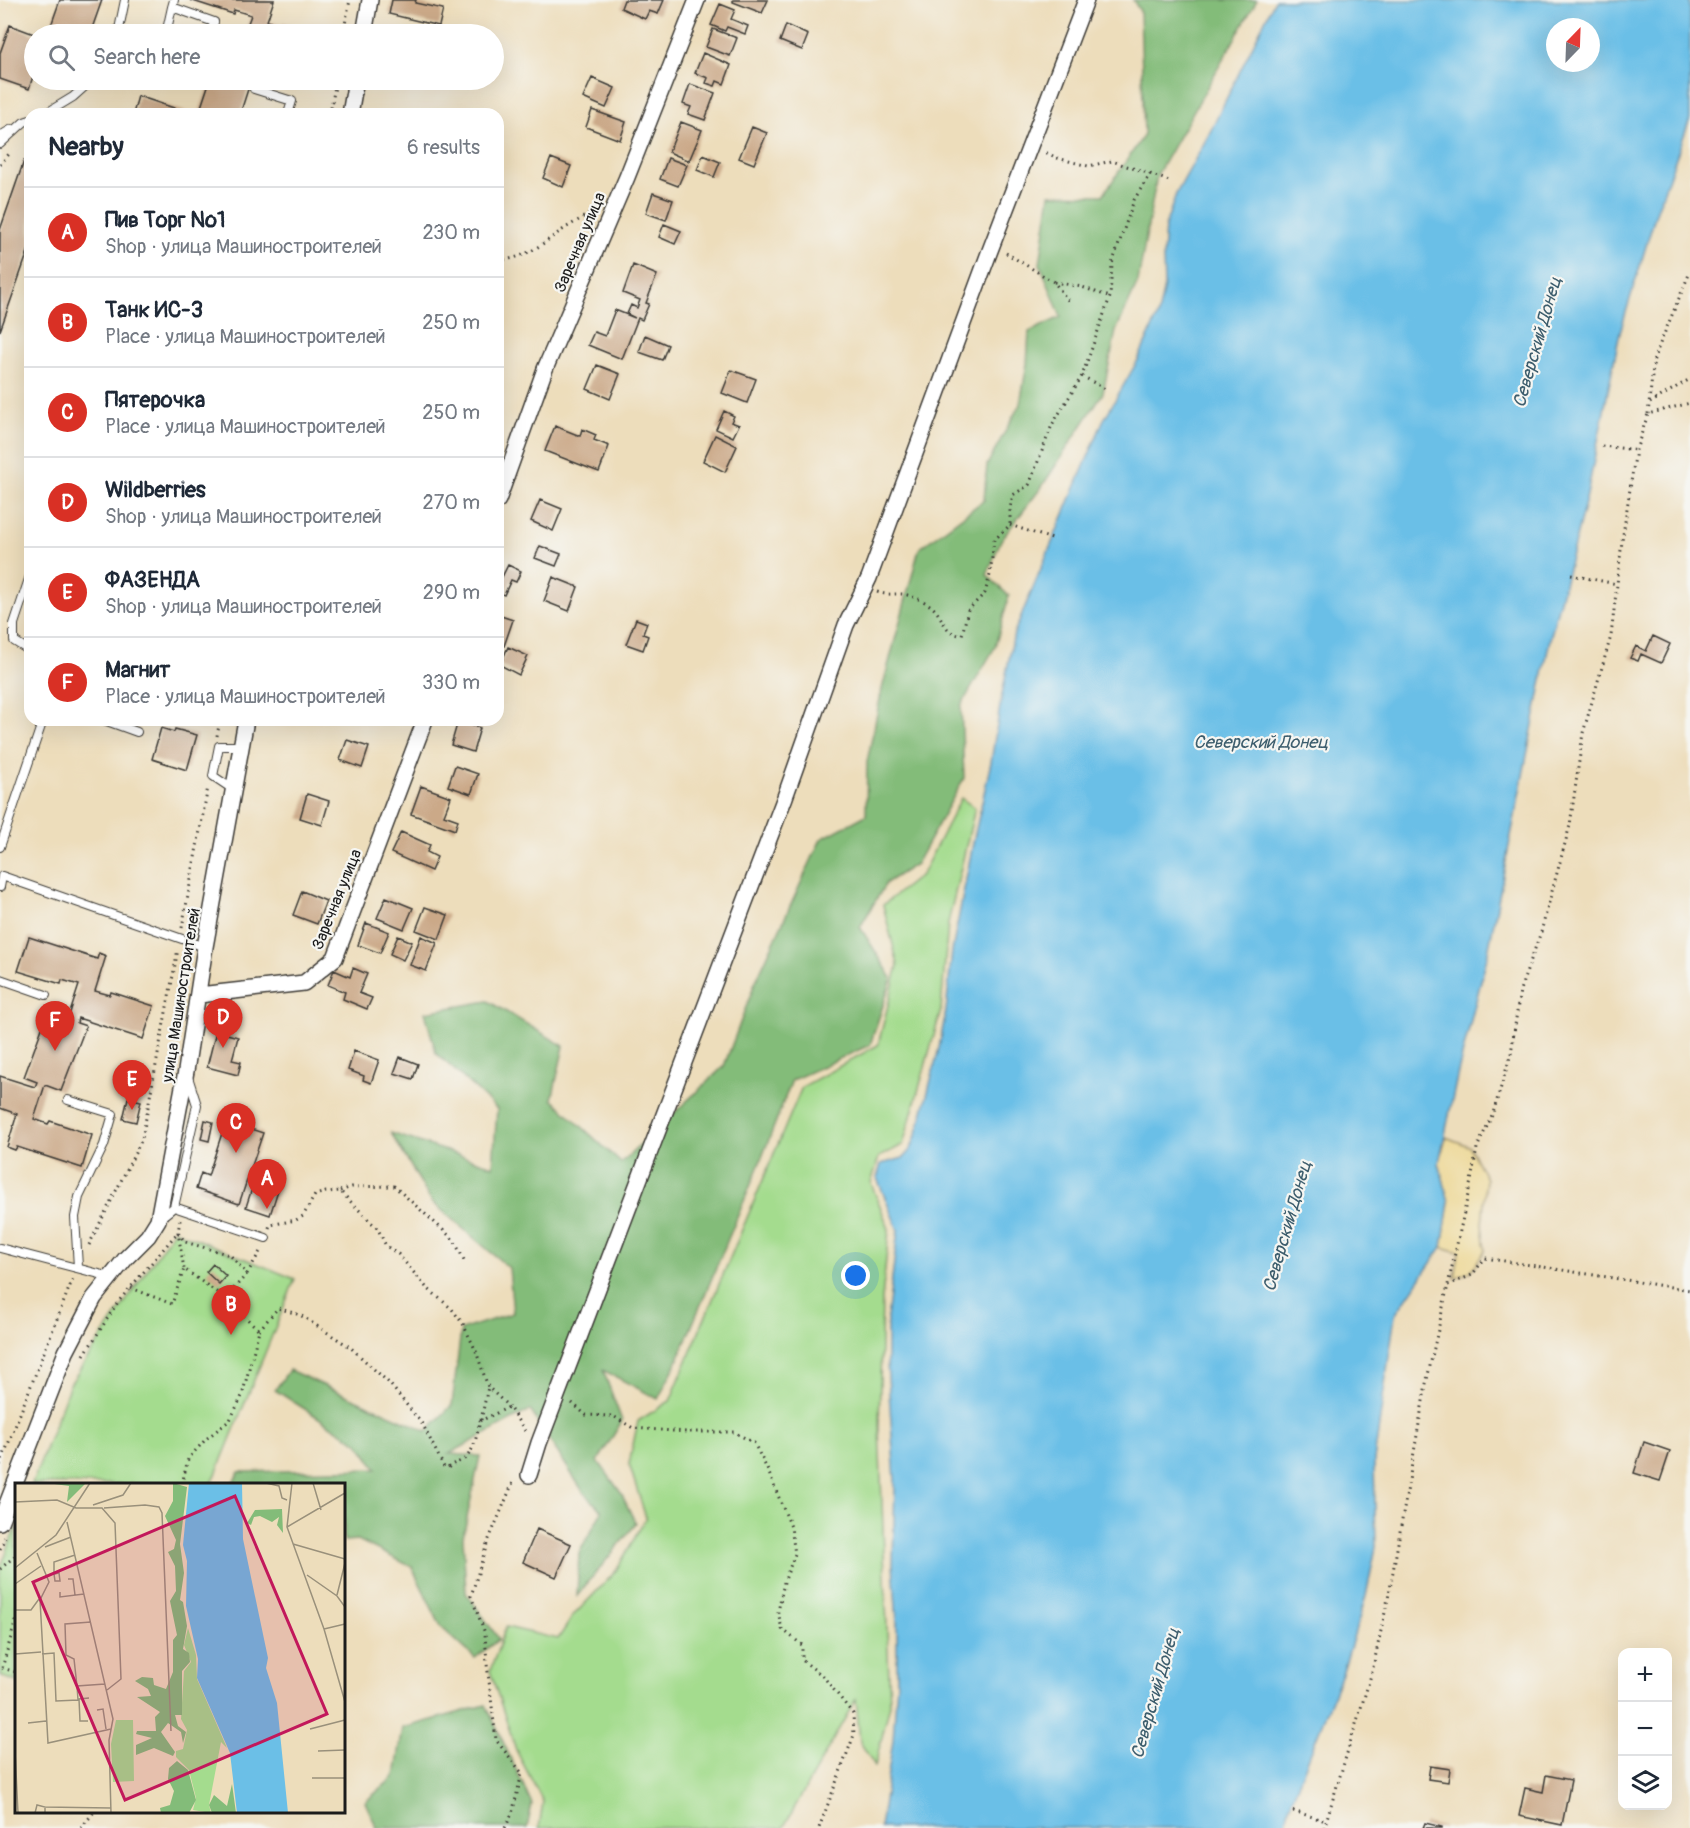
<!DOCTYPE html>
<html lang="en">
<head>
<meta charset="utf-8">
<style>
	body { margin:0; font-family:Pangolin,sans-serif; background:#f2f2f3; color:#1f2937 }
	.controls { position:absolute; right:18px; bottom:18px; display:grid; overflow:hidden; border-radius:12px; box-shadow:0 6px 24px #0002 }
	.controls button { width:54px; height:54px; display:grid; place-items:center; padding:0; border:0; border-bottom:2px solid #e0e1e3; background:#fff; color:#1f2937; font:30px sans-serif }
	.compass { position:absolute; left:1546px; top:18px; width:54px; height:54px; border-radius:50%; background:#fff; box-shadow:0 6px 24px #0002; rotate:23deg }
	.you { position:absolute; left:856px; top:1276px; width:21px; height:21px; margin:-15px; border:4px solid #fff; border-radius:50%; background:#1a73e8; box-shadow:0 0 0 9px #1a73e833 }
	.badge { display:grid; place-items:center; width:39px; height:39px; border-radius:50%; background:#d93025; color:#fff; font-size:20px; font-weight:700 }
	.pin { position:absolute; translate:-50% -50px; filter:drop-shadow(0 2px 3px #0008) }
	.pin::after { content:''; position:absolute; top:32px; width:21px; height:18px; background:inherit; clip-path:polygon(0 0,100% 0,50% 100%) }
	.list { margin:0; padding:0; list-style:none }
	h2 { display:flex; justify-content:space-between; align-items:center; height:78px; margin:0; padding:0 24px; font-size:26px }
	h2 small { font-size:20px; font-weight:400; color:#747a83 }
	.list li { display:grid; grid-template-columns:39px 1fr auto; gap:18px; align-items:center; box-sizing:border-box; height:90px; padding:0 24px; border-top:2px solid #e0e1e3 }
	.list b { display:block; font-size:22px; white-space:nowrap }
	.list p { margin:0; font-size:20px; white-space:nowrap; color:#747a83 }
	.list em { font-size:20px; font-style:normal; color:#747a83 }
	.icon { flex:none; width:33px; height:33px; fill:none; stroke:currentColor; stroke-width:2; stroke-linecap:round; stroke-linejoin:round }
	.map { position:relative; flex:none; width:1690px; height:1828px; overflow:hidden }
	.search { position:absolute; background:#fff; box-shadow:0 6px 24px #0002; left:24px; top:24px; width:480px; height:66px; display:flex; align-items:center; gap:15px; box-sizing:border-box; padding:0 21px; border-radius:33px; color:#747a83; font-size:22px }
	.panel { position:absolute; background:#fff; box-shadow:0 6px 24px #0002; left:24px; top:108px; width:480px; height:618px; border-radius:18px }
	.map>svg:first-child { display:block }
	.green { fill:#a4dc8e; stroke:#607c55; stroke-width:1.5 }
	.forest { fill:#83bc79; stroke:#506c4a; stroke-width:1.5 }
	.sand { fill:#eeda9e; stroke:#857b5d; stroke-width:1.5 }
	.water { fill:#6bbfe7; stroke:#446e82; stroke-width:1.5; fill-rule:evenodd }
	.building { fill:#cba988 }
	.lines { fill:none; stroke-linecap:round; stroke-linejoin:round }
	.service-casing { stroke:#3b3934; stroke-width:10 }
	.minor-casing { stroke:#3b3934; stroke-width:18 }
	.path { stroke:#3b3934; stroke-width:3; stroke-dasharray:1.5 4.5; stroke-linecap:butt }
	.service { stroke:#fff; stroke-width:8 }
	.minor { stroke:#fff; stroke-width:15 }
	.labels { text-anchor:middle; stroke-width:4.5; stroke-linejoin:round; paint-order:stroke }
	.street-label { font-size:16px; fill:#1c1c1c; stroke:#f6f6f2 }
	.water-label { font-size:18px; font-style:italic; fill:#3c5d6d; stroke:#f6f6f2 }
	.inset-road { fill:none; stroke:#99907b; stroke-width:1.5 }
	.view { fill:#c2185b; fill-opacity:0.15; stroke:#c2185b; stroke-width:3 }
	.inset-edge { fill:none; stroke:#1c1c1c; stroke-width:3 }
</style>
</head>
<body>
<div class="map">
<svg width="1690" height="1828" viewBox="0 0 1690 1828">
	<rect width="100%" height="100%" fill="#f6f6f2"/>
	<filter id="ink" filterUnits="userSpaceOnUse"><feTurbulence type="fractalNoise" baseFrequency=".0167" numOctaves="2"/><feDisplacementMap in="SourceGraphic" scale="12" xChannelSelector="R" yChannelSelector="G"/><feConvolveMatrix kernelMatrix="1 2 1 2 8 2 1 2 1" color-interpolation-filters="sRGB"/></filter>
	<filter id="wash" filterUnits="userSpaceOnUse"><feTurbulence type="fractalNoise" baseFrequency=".008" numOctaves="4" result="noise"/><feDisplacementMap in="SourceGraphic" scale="24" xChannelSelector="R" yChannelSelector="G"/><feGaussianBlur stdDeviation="1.35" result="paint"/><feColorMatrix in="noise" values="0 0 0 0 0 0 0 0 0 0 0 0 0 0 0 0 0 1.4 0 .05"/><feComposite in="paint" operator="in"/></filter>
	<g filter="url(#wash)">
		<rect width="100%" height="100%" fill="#edddbb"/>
		<path class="green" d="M961,798L975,808L948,923L941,1010L903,1145L879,1157L871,1183L889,1229L882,1299L879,1428L890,1704L875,1766L860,1742L856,1699L783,1828H539L543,1802L516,1750L490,1671L506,1627L558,1639L573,1616L615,1572L646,1518L629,1464L638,1421L670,1401L802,1087L878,1045L898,965L883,905L922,874Z
			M174,1230L295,1279L212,1484H32L70,1384Z
			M16,1526V1682L0,1676V1570Z"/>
		<path class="forest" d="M1133,0H1257L1157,175L1138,282L1116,331L1103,393L1041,488L1001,540L987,575L1009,596L995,647L961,706L964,778L916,864L886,883L860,927L892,978L870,1045L792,1080L759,1165L676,1364L658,1399L603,1370L622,1421L598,1461L621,1493L636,1524L577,1596L579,1553L602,1511L584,1493L530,1410L449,1454L480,1456L463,1537L466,1593L499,1639L475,1658L441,1627L412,1567L358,1540L344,1541V1484H232L239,1472L377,1469L358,1443L275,1390L289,1370L427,1431L452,1405L461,1330L513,1313L509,1268L432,1202L391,1133L493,1166L497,1109L436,1053L425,1012L488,1001L564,1046L552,1099L621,1163L724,1066L755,983L821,839L866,815L867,762L882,689L919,549L984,500L987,465L1020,404L1027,364L1029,332L1061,317L1040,264L1050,194L1103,195L1144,135L1140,11Z
			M486,1705L532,1804L527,1828H377L365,1802L395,1776L403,1728Z"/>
		<path class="sand" d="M1446,1137L1469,1146L1486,1179L1482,1224L1485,1251L1470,1272L1455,1278L1459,1252L1442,1247L1449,1202L1439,1163Z"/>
		<path class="water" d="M1275,0H1690V119L1657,210L1620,332L1587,495L1550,639L1487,957L1458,1072L1439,1163L1449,1202L1442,1247L1395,1315L1374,1460L1376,1547L1366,1596L1343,1671L1289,1807L1285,1828H880L893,1740L897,1682V1622L893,1564L895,1481L887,1362V1319L898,1230L877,1178L881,1164L903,1158L911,1149L919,1127L939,1048L946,1011L952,951L974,838L991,762L1001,700L1014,633L1103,421L1138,360L1158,315L1164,286L1163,256L1165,226L1176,194L1208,136ZM1555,27H1591V63H1555Z"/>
		<g id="blocks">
			<path class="building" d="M60,0H102L90,34H48Z
				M190,0H274L267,21L282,25L283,22L319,34H244L251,15L234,10L233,14Z
				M392,0H416L415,3L443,9L439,26L389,14Z
				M624,0H664L658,14L649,11L645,19L621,8Z
				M733,0H768L762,13L733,2Z
				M720,4L735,10L731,19L748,26L745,34L727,27L725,31L711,25Z
				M10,25L34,34V73L29,89L0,79V53Z
				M786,25L808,35L802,50L780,41Z
				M713,29L737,38L730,56L706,47Z
				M703,53L731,65L724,84L717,81L715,86L706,83L708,78L695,73Z
				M592,78L615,88L606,108L583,98Z
				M210,80H251L240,114H208V112L200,110Z
				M690,84L715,93L705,120L688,114L691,107L683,104Z
				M138,96L192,114H133Z
				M592,110L626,122L620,140L586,127Z
				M681,122L702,130L689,161L669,152Z
				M752,127L767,133L754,164L739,158Z
				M703,155L720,162L714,177L697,170Z
				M551,158L571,166L563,187L543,178Z
				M668,158L687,165L678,186L660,179Z
				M24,161L30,163V246L0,331V230Z
				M653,193L673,200L666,220L646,213Z
				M664,224L681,231L675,244L659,237Z
				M633,265L657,275L646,303L649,304L642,320L638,318L622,359L588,345L594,332L605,336L615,310L635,318L627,314L631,305L637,308L640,300L623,293Z
				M645,335L668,345L662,360L639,352Z
				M597,365L620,374L610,399L587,389Z
				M731,370L756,379L747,403L722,393Z
				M724,411L734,416L731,422L739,425L733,437L716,429Z
				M555,426L580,436L582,429L596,435L594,440L609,446L599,472L545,451Z
				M715,435L737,446L725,472L703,461Z
				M540,500L562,509L553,531L531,521Z
				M540,546L561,554L556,566L535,558Z
				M508,565L521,571L516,582L511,580L504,595L498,592V585Z
				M553,577L578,587L569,611L544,601Z
				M498,615L513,620L504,646L498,644Z
				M636,619L647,623L643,634L648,636L643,650L626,644Z
				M1653,636L1670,644L1661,663L1641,654L1638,661L1630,658L1636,646L1646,651Z
				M508,647L528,656L519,675L500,665Z
				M458,721L480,728L473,752L451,745Z
				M161,728L174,732L175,729L197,735L187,770L152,759Z
				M347,740L369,747L362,768L340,760Z
				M455,766L478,774L471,794L448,786Z
				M421,786L451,797L444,815L458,820L455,830L411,814Z
				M307,794L329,801L322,825L300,818Z
				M401,832L430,845L427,852L437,857L431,871L391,853Z
				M302,891L326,901L317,924L293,915Z
				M386,897L413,908L404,929L377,918Z
				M425,907L448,915L439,939L416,930Z
				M366,923L389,932L380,953L358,945Z
				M398,936L412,942L403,960L390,954Z
				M421,936L437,943L426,971L410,965Z
				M29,937L97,959L99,953L106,956L95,991L110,995L111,992L154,1006L143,1039L78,1018L77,1023L86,1026L61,1091L45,1085L34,1119L48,1124L50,1121L92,1135L82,1168L17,1147L15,1150L7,1147L17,1114L0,1108V1076L35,1087L37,1082L24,1077L48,1012L68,1019L79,985L62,980L61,984L18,971Z
				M353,968L367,974L359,993L372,998L367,1009L343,999L345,992L328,985L334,970L350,977Z
				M216,1031L238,1037L232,1060L241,1062L238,1075L207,1067Z
				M354,1051L379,1060L371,1083L363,1080L364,1076L348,1070Z
				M400,1057L418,1064L413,1079L394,1073Z
				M128,1098L141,1101L136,1122L123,1119Z
				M205,1120L213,1122L209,1141L201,1139Z
				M226,1121L263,1133L239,1204L196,1189L201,1173L208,1176Z
				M256,1176L280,1184L270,1215L246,1207Z
				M213,1264L226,1276L219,1284L206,1272Z
				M1644,1442L1670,1451L1660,1481L1634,1473Z
				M537,1529L571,1544L556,1577L523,1562Z
				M1430,1766L1450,1769L1448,1782L1428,1779Z
				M1546,1775L1571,1780L1562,1825L1519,1816L1525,1788L1543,1792Z
				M1425,1823L1442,1827V1828H1423Z"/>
		</g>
	</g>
	<g filter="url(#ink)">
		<use href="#blocks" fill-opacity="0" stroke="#3b3934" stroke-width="1.5"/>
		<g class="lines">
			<defs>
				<path id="service" d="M174,0L172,7L214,22L211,34
					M118,34L125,0
					M166,34L172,7
					M177,80L183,82L194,80
					M254,89L292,101L288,114
					M45,114L73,97L92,80
					M0,136L12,129
					M0,144L24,122L30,120
					M30,576L14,624V641L30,651
					M104,720L137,732
					M234,790L213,776L219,746H242
					M0,847L43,720
					M0,887L2,876L205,947
					M0,979L46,995
					M68,1100L113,1114L104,1145L79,1197L75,1217L78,1267
					M174,1207L266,1238
					M159,1219L174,1207L197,1105L188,1077
					M0,1248L111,1277"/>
				<path id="minor" d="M364,34L370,0
					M350,114L356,80
					M498,500L545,369L627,177L697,0
					M199,995L304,983L335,958L425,720
					M529,1475L539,1443L785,797L846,625L869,578L989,253L1086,0
					M0,1522L66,1352L94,1298L126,1258L148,1236L158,1220L186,1071L205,947L246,720"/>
			</defs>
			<use href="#service" class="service-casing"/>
			<use href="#minor" class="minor-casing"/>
			<path class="path" d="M343,34L350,0
				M330,114L336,80
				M0,165L9,154
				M1150,174L1172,182
				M1006,253L1054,282L1070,303
				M498,260C526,260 545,241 567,227C577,221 587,215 596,210
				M1054,282L1082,287L1110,297
				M1082,376L1107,390
				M1650,403L1690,379
				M1648,414L1654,358L1690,272
				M1602,446L1636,450
				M1010,525L1052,539
				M1571,575L1617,584
				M877,592C887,595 891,594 901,594C908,594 922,600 928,604C944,613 942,635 962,635L968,610L985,593L990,575L994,540L1010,525V508L1013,495L1029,485L1052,425L1082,376L1110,297L1112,264L1134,200L1150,174L1112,161L1088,166L1057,158L1043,151
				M217,736L220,720
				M182,928L208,787
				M340,1191L352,1187L394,1186L454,1240L464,1260
				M180,1220L178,1232L184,1269
				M269,1228L270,1225L296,1220L303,1216L315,1195L326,1192L340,1191L378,1229L386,1246L398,1254L426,1287L452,1309L463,1324L476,1351L488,1387L509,1407
				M89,1245L142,1139L178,949
				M247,1274L262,1248
				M1448,1285L1472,1275L1485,1258L1690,1290
				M259,1330L278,1308L300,1315L350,1347L389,1383L423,1425L444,1467L448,1468C453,1463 454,1464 461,1461C474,1455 477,1434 480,1421L509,1407L527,1434
				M84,1355L118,1302L178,1232L185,1242L230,1255L247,1274L225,1298L184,1269L172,1304L131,1288
				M572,1403L586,1415L613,1416L633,1428L687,1432H734L754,1443L768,1471L791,1527L795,1554L784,1582L778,1612L782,1629L802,1645V1660L823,1676L853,1714L854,1735L819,1828
				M481,1420L488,1387
				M0,1465L73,1278
				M182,1484L188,1459L206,1439L230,1420L242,1396L259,1330L225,1298
				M0,1549L5,1537
				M0,1569L16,1555
				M2,1668L16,1620
				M2,1668L16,1672
				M1293,1811L1326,1821
				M81,1828L94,1812
				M505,1828L512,1814L522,1773L496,1740L487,1664L485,1633L471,1596L487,1544L514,1480
				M1324,1828L1372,1672L1389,1594L1426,1384L1471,1181L1477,1148L1493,1113L1511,1054L1520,990L1541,932L1570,825L1583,733L1611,636L1622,541L1636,450L1648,414L1690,403"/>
			<use href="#service" class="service"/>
			<use href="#minor" class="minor"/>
		</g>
	</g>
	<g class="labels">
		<g class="street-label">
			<text transform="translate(579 242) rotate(-67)" y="6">Заречная улица</text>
			<text transform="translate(336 899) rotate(-68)" y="6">Заречная улица</text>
			<text transform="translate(180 995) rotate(-81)" y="6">улица Машиностроителей</text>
		</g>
		<g class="water-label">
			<text transform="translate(1537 342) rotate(-74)" y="6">Северский Донец</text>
			<text x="1261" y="748">Северский Донец</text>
			<text transform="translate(1287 1226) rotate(-74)" y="6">Северский Донец</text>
			<text transform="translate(1155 1693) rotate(-74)" y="6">Северский Донец</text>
		</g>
	</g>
	<g transform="translate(15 1483)">
		<rect width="330" height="330" fill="#edddbb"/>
		<path d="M173,145L181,172L182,196L212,265L206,259L194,322L196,330L178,327L181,315L174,287L161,274V268L168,266L172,247L166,236L169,188L176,179L169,162ZM101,237H118L119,298L98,299L96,261Z" fill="#a4dc8e"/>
		<path d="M32,0H71L52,19L54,3ZM158,0L172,4L165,61L169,90L165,117L168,119L172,143L168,166L174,170L175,179L167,188V232H160L163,243L171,249L168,260L166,249L153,240L146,249L160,269L158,273L139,265L121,272V262L137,255L121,251L122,248H141L140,234L145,229L122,214L136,213L133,206L120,198L127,194L138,195L139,202L151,206L158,189V157L162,152L155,118L161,108L160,83L153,69L159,66L161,57L150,33L158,18ZM267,26L268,50L262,42L264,34L257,39L245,33L239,34L236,42L232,40L240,27ZM162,278L173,287L181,317L174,330H146L145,325L155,322L159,308L153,296L154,285ZM217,301L221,330H197L194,322L199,312L212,323Z" fill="#83bc79"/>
		<path d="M174,0H227L228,56L253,175L251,185L262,220L273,330H222L215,270L182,195L183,176L171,123L172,78L168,62Z" fill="#6bbfe7"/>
		<path class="inset-road" d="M251,0L264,3L267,15L272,17M277,0L272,44L309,146L330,219M298,0L306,27M0,19L42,17L61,25H87L100,40L106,196L92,207M78,22L108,12L116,0M89,25L130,22L144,24L147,30L156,248M52,39L98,236L94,257L96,330M272,44L330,10M278,61L330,76M30,64L56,54M22,70L34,99L25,117L33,260L96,246M0,85L41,52L75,0M39,91L40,98H45L44,90L39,91V79L60,72M292,92L322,113L330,124M53,96H58L60,112M0,101L26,83M45,109V114L69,111M322,112L330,80M0,127H16L24,116M309,146L330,141M0,171L26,169M27,171L39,170L41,218L63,217L62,203L90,201M62,203L59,176L51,172L50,141L76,139M82,227L88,226L91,246M73,238H65L64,216L74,215M13,240L31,238M295,246L330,237M0,268L3,330M303,268L330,267M297,295H330M29,324L96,325M20,330L22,322L30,324V330"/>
		<path class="view" d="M220,13L312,231L110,317L18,99Z"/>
		<rect width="330" height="330" class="inset-edge"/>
	</g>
</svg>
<div class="controls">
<button>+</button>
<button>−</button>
<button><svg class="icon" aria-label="layers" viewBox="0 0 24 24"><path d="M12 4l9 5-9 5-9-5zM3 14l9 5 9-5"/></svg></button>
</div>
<svg class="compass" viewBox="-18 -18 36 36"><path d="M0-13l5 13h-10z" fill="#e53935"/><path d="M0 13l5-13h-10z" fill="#747a83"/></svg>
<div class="you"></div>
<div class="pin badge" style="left:267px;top:1209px">A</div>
<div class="pin badge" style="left:231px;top:1335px">B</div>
<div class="pin badge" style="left:236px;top:1153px">C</div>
<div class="pin badge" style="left:223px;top:1048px">D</div>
<div class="pin badge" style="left:132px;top:1110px">E</div>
<div class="pin badge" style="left:55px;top:1051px">F</div>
<div class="search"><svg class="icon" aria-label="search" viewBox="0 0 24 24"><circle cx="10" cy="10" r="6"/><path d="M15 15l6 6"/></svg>Search here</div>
<section class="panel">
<h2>Nearby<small>6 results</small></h2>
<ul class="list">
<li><span class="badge">A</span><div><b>Пив Торг №1</b><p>Shop · улица Машиностроителей</p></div><em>230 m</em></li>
<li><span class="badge">B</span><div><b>Танк ИС-3</b><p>Place · улица Машиностроителей</p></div><em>250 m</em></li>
<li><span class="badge">C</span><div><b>Пятерочка</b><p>Place · улица Машиностроителей</p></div><em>250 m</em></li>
<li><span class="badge">D</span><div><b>Wildberries</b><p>Shop · улица Машиностроителей</p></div><em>270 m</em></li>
<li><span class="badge">E</span><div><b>ФАЗЕНДА</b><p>Shop · улица Машиностроителей</p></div><em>290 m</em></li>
<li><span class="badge">F</span><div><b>Магнит</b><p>Place · улица Машиностроителей</p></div><em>330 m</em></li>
</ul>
</section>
</div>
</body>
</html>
